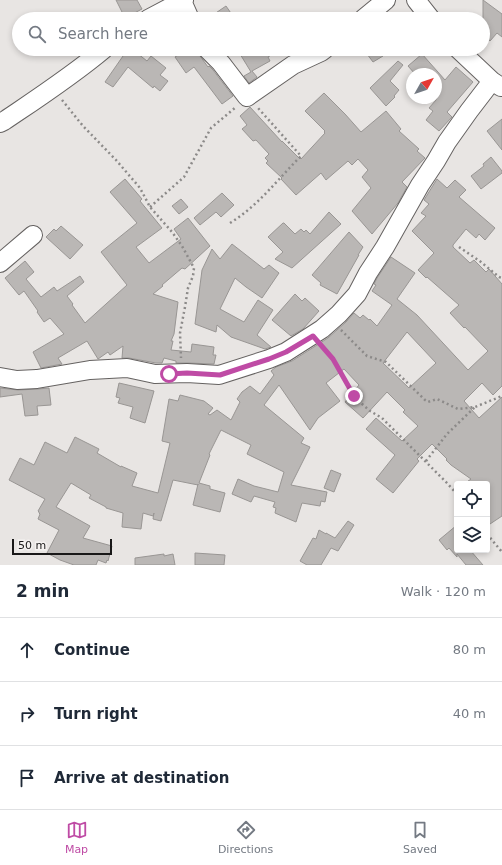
<!DOCTYPE html>
<html lang="en">
<head>
<meta charset="utf-8">
<style>
	body { margin:0; font-family:"DejaVu Sans",sans-serif; background:#f2f2f3; color:#1f2937 }
	.controls { position:absolute; right:12px; bottom:12px; display:grid; overflow:hidden; border-radius:4px; box-shadow:0 2px 6px #0003 }
	.controls button { width:36px; height:36px; display:grid; place-items:center; padding:0; border:0; border-bottom:1px solid #e0e1e3; background:#fff; color:#1f2937; font:20px sans-serif }
	.compass { position:absolute; left:406px; top:68px; width:36px; height:36px; border-radius:50%; background:#fff; box-shadow:0 2px 6px #0003; rotate:50deg }
	.scale { position:absolute; left:12px; bottom:10px; width:100px; box-sizing:border-box; padding-left:4px; border:2px solid #191818; border-top:0; font-size:11px; line-height:14px; white-space:nowrap; color:#191818; -webkit-text-stroke:3px #f5f2f0; paint-order:stroke }
	.stop { position:absolute; width:12px; height:12px; margin:-9px; border:3px solid #bf4ba5; border-radius:50%; background:#fff }
	.stop.end { background:#bf4ba5; border-color:#fff; box-shadow:0 1px 4px #0008 }
	.list { margin:0; padding:0; list-style:none }
	h2 { display:flex; justify-content:space-between; align-items:center; height:52px; margin:0; padding:0 16px; font-size:17px }
	h2 small { font-size:13px; font-weight:400; color:#747a83 }
	.list li { display:grid; grid-template-columns:26px 1fr auto; gap:12px; align-items:center; box-sizing:border-box; height:64px; padding:0 16px; border-top:1px solid #e0e1e3 }
	.list b { display:block; font-size:15px; white-space:nowrap }
	.list em { font-size:13px; font-style:normal; color:#747a83 }
	.icon { flex:none; width:22px; height:22px; fill:none; stroke:currentColor; stroke-width:2; stroke-linecap:round; stroke-linejoin:round }
	.map { position:relative; flex:none; width:502px; height:565px; overflow:hidden }
	.search { position:absolute; background:#fff; box-shadow:0 2px 6px #0003; left:12px; right:12px; top:12px; height:44px; display:flex; align-items:center; gap:10px; box-sizing:border-box; padding:0 14px; border-radius:22px; color:#747a83; font-size:15px }
	.sheet { height:244px; background:#fff }
	nav { display:flex; justify-content:space-around; align-items:center; box-sizing:border-box; height:56px; border-top:1px solid #e0e1e3; background:#fff; font-size:11px; color:#747a83 }
	nav a { display:grid; justify-items:center; gap:2px }
	nav .on { color:#bf4ba5 }
	.map>svg:first-child { display:block }
	.building { fill:#bab7b5; stroke:#999694; fill-rule:evenodd }
	.lines { fill:none; stroke-linecap:round; stroke-linejoin:round }
	.minor-casing { stroke:#656261; stroke-width:20 }
	.path { stroke:#8c8a89; stroke-width:2.5; stroke-dasharray:2 3; stroke-linecap:butt }
	.minor { stroke:#fff; stroke-width:18 }
	.route { stroke:#bf4ba5; stroke-width:5 }
</style>
</head>
<body>
<div class="map">
<svg width="502" height="565" viewBox="0 0 502 565">
	<rect width="100%" height="100%" fill="#e8e5e3"/>
	<path class="building" d="M116,0H137L142,9L125,18Z
		M483,0L502,14V37L497,33L490,41L483,35Z
		M226,6L235,19H207Z
		M114,49H132L147,61L151,56L166,68L160,75L168,81L160,91L154,86L153,88L128,67L113,87L105,82L123,56Z
		M187,49H196L200,56L208,67L209,66L213,70L233,96L222,104L194,67L186,73L175,57Z
		M237,49H281L268,57L270,61L252,71L257,77L249,83L244,76L251,72Z
		M374,49H378L383,56L373,62L367,54Z
		M422,54L445,80L456,67L473,82L447,112L452,117L439,131L426,120L433,111L429,108L436,100V74H415L408,66Z
		M398,61L403,65L390,81L399,90L394,96L395,97L386,106L370,88Z
		M324,93L345,114L361,132L386,111L401,129L399,131L419,149L417,151L425,158L402,182L407,187L398,203L372,234L352,211L371,188L362,177L368,170L358,159L352,165L348,161L326,180L321,173L296,195L281,179L282,178L266,163L268,161L265,158L269,154L256,140L253,141L242,129L247,125L240,116L250,107L282,142V141L300,159L301,158V159L325,133L324,132L325,131L305,111Z
		M502,119V150L487,131Z
		M491,157L502,171V173L481,189L471,176L484,166L483,164Z
		M125,179L142,199L140,201L162,228L136,247L149,263L181,239L174,229L188,218L210,246L185,269L182,268L162,285L163,286L153,294L178,302L174,334L171,341H173L171,350L191,352L192,344L214,347L213,355H216L214,364L188,363H176V361L164,358L162,363H156L129,358H122L123,346L110,355L108,352L98,359L87,341L58,358L62,364L41,368L33,352L64,334L50,318L44,322L37,312L38,311L24,291L19,295L5,278L25,261L34,272L26,279L41,297L54,287L57,291L80,276L84,282L67,296L73,304L72,305L85,323L127,285L101,252L137,223L110,192Z
		M437,179L447,188L455,180L466,190L459,197L495,228L485,240L479,234L476,238L466,229L453,245V247L470,263L474,260L486,272L489,269L502,284V386L493,395L482,383L464,401L479,418L502,397V516L487,526V484H464L471,479L451,465L446,460L447,459L432,444L417,459L419,461L393,493L376,479L395,455L366,429L376,418L402,441L418,426L403,412L405,410L387,392L363,418L345,402L359,385L344,369L326,383L340,401L318,418L310,430L279,385L264,405L304,438L301,443L310,447L291,485L327,492L325,502L321,501L320,506L302,503L296,522L275,513L276,508L273,507L275,502L254,496L251,502L232,494L238,479L254,486L278,492L284,472L247,454L251,445L221,430L209,454L210,455L199,483L210,486V489L225,493L220,512L193,505L198,484V485L173,480L161,521L153,519L154,513L153,516L143,513L141,529L122,527L123,513L106,508V507L89,498L91,495L71,483L56,507L90,526L83,538L112,546L108,561L107,560L106,563L98,560L96,565H74L60,560L47,553L59,530L38,519L40,514L39,513V512L38,511L45,499L9,480L20,458L34,465L45,442L67,453L75,437L99,449L97,453L121,467V466L137,473L132,486L158,493L170,443L162,441L169,399L178,401L180,395L204,401L213,408L208,414L210,415L217,410L231,420L240,402L237,399L242,392L250,386L260,394L274,375L271,371L276,367L292,361L328,338L346,322L354,313L360,318L363,315L369,320L370,319L377,326L392,305L372,291L376,285L374,284L377,278L391,257L415,273L397,299L417,315L468,370L488,351L465,327L464,328L450,313L459,305L427,277L426,278L418,270L434,253L412,231L426,216L421,213L429,204L424,200ZM407,332L436,363L409,388L383,363Z
		M222,193L234,205L221,217L216,212L200,225L194,218Z
		M181,199L188,207L179,214L172,206Z
		M329,212L341,224L292,268L275,259L283,252L268,237L283,223H284L295,234L301,229L304,232L306,230L310,234Z
		M61,226L83,245L70,259L46,237L54,229L56,231Z
		M349,232L363,247L358,255H359L337,294L320,285L321,283L312,275Z
		M232,244L264,269L269,265L279,273L262,298L246,287L235,278L220,309L244,322L258,300L273,310L257,335L271,347L265,349L231,337L217,325L216,332L195,324L202,270L212,249L220,259Z
		M295,294L302,301L305,298L319,311L303,329L291,336L272,320Z
		M119,383L154,391L145,423L130,418L133,407L118,403L120,398L116,397Z
		M0,388L18,390L38,389L49,388L51,405L37,406L38,415L25,416L22,394L0,397Z
		M331,470L341,474L334,492L324,488Z
		M348,521L354,525L338,551L331,548L321,565H307L300,561L313,538L316,539L319,530L326,534V533L335,538Z
		M457,525V550H470L483,565H466L457,554V557L449,548L447,550L439,540Z
		M195,553L225,555L224,565H195Z
		M164,554V556L173,554L175,565H135V558Z"/>
	<g class="lines">
		<defs>
			<path id="minor" d="M416,0L431,19
				M182,1L190,19
				M148,19L184,0
				M363,19L386,0
				M207,49L221,63L247,97L293,65L321,52L325,49
				M458,49L492,81L501,87
				M0,123L4,121C38,98 72,76 104,49
				M0,263L33,235
				M0,377L17,380L37,379L90,370L127,368L155,374L187,373L219,375L269,359L286,352L322,329L339,314L357,294L368,273L385,247L420,185L436,161L447,142L469,111L492,81"/>
		</defs>
		<use href="#minor" class="minor-casing"/>
		<path class="path" d="M62,100L83,126L116,160L140,188L150,207L172,232L182,246L194,268L193,276L188,288L185,307L180,333L181,358
			M150,207L184,177L211,128L236,107
			M230,223C258,206 278,179 301,156L258,108
			M459,247L481,262L499,277L502,278
			M341,330L367,356L386,362L425,400L428,402L437,399L458,409L475,407L502,396
			M322,347L333,359L353,396L370,411L382,418L446,482L457,494
			M426,461L447,434L475,407
			M487,534L502,552"/>
		<use href="#minor" class="minor"/>
	</g>
	<g class="lines">
		<path class="route" d="M169,374L187,373L220,375L269,359L286,352L313,336L333,359L354,396"/>
	</g>
</svg>
<div class="controls">
<button><svg class="icon" aria-label="locate" viewBox="0 0 24 24"><circle cx="12" cy="12" r="6"/><path d="M12 2v4M12 18v4M2 12h4M18 12h4"/></svg></button>
<button><svg class="icon" aria-label="layers" viewBox="0 0 24 24"><path d="M12 4l9 5-9 5-9-5zM3 14l9 5 9-5"/></svg></button>
</div>
<svg class="compass" viewBox="-18 -18 36 36"><path d="M0-13l5 13h-10z" fill="#e53935"/><path d="M0 13l5-13h-10z" fill="#747a83"/></svg>
<div class="scale">50 m</div>
<div class="stop" style="left:169px;top:374px"></div>
<div class="stop end" style="left:354px;top:396px"></div>
<div class="search"><svg class="icon" aria-label="search" viewBox="0 0 24 24"><circle cx="10" cy="10" r="6"/><path d="M15 15l6 6"/></svg>Search here</div>
</div>
<section class="sheet">
<h2>2 min<small>Walk · 120 m</small></h2>
<ul class="list">
<li><svg class="icon" aria-label="ahead" viewBox="0 0 24 24"><path d="M12 20V5M6 11l6-6 6 6"/></svg><div><b>Continue</b></div><em>80 m</em></li>
<li><svg class="icon" aria-label="right" viewBox="0 0 24 24"><path d="M7 20v-9h11M14 6l5 5-5 5"/></svg><div><b>Turn right</b></div><em>40 m</em></li>
<li><svg class="icon" aria-label="arrive" viewBox="0 0 24 24"><path d="M6 21V4h12l-3 4 3 4H6"/></svg><div><b>Arrive at destination</b></div></li>
</ul>
</section>
<nav>
<a class="on"><svg class="icon" aria-label="map" viewBox="0 0 24 24"><path d="M3 6l6-2 6 2 6-2v14l-6 2-6-2-6 2zM9 4v14M15 6v14"/></svg>Map</a>
<a><svg class="icon" aria-label="directions" viewBox="0 0 24 24"><path d="M12 3l9 9-9 9-9-9zM9 14v-3h6M13 9l2 2-2 2"/></svg>Directions</a>
<a><svg class="icon" aria-label="saved" viewBox="0 0 24 24"><path d="M7 4h10v16l-5-4-5 4z"/></svg>Saved</a>
</nav>
</body>
</html>
